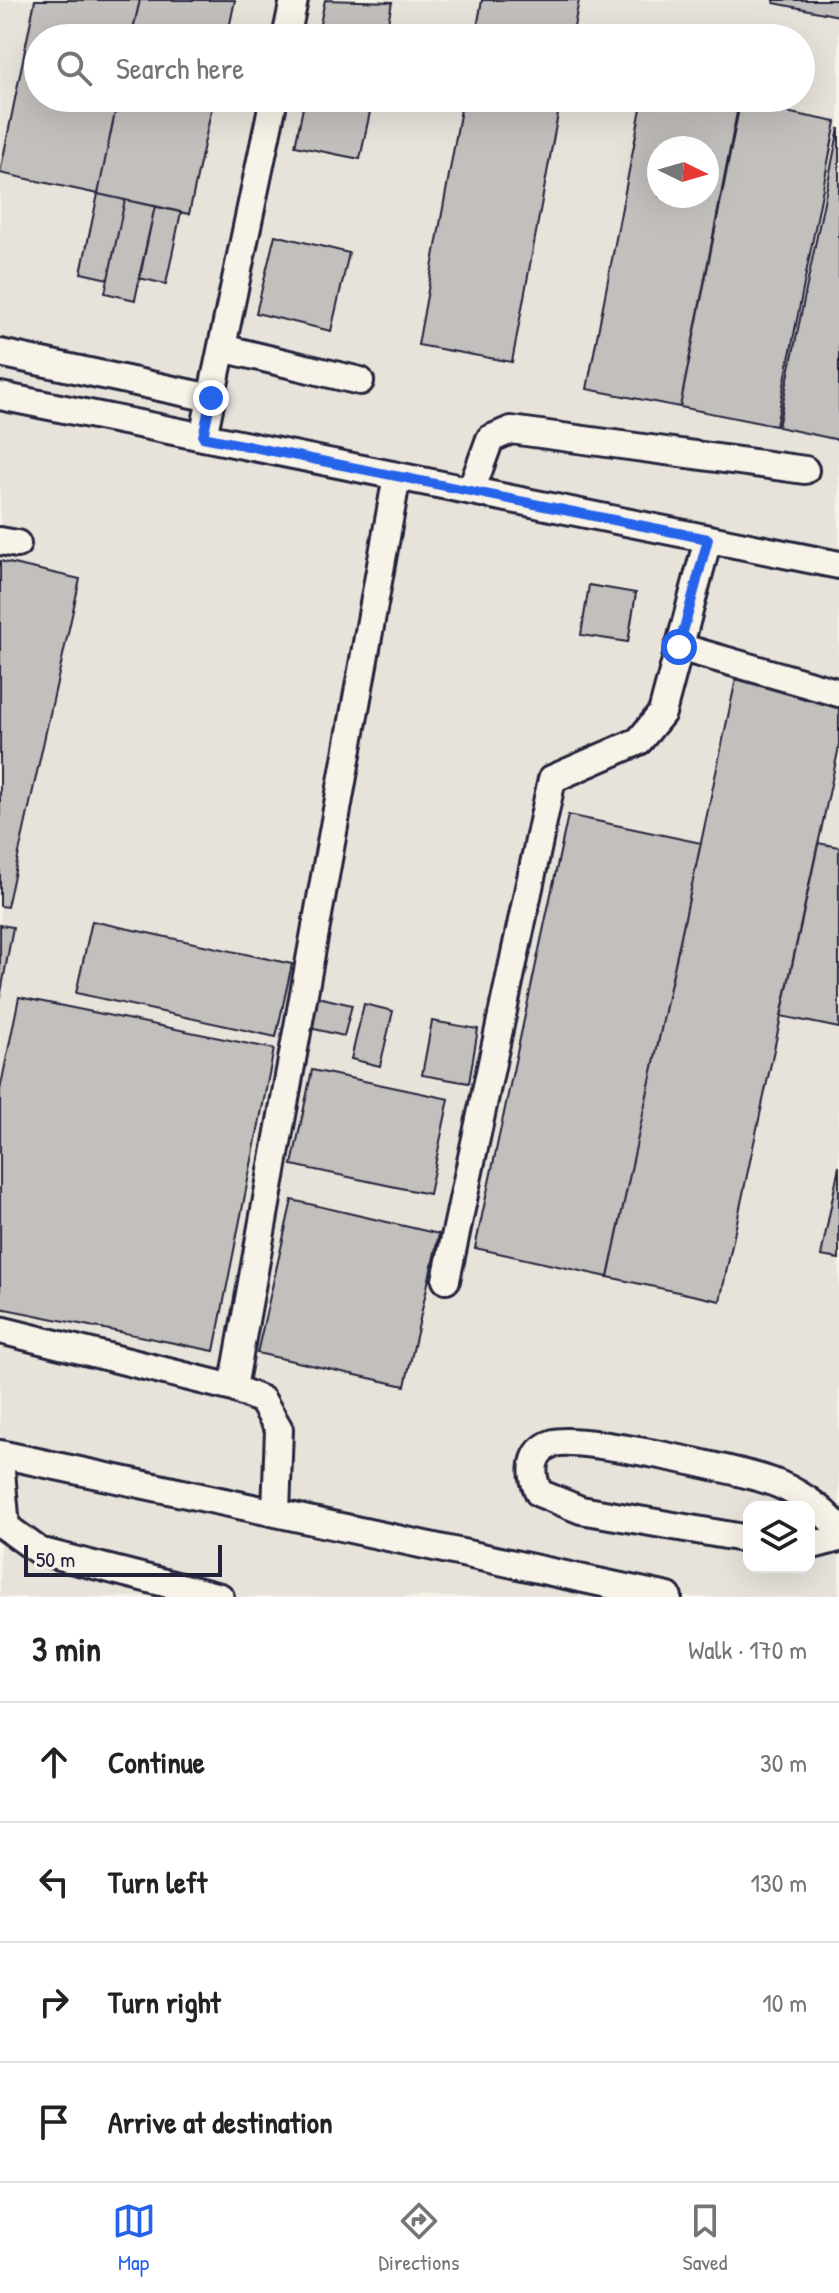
<!DOCTYPE html>
<html lang="en">
<head>
<meta charset="utf-8">
<style>
	body { margin:0; font-family:"Patrick Hand",sans-serif; background:#f6f6f6; color:#222 }
	.controls { position:absolute; right:24px; bottom:24px; display:grid; overflow:hidden; border-radius:16px; box-shadow:0 8px 32px #0002 }
	.controls button { width:72px; height:72px; display:grid; place-items:center; padding:0; border:0; border-bottom:2px solid #e0e0e0; background:#fff; color:#222; font:40px sans-serif }
	.compass { position:absolute; left:647px; top:136px; width:72px; height:72px; border-radius:50%; background:#fff; box-shadow:0 8px 32px #0002; rotate:95deg }
	.scale { position:absolute; left:24px; bottom:20px; width:198px; box-sizing:border-box; padding-left:8px; border:4px solid #22223b; border-top:0; font-size:22px; line-height:28px; white-space:nowrap; color:#22223b; -webkit-text-stroke:6px #f7f3e8; paint-order:stroke }
	.stop { position:absolute; width:24px; height:24px; margin:-18px; border:6px solid #2563eb; border-radius:50%; background:#fff }
	.stop.end { background:#2563eb; border-color:#fff; box-shadow:0 2px 8px #0008 }
	.list { margin:0; padding:0; list-style:none }
	h2 { display:flex; justify-content:space-between; align-items:center; height:104px; margin:0; padding:0 32px; font-size:34px }
	h2 small { font-size:26px; font-weight:400; color:#767676 }
	.list li { display:grid; grid-template-columns:52px 1fr auto; gap:24px; align-items:center; box-sizing:border-box; height:120px; padding:0 32px; border-top:2px solid #e0e0e0 }
	.list b { display:block; font-size:30px; white-space:nowrap }
	.list em { font-size:26px; font-style:normal; color:#767676 }
	.icon { flex:none; width:44px; height:44px; fill:none; stroke:currentColor; stroke-width:2; stroke-linecap:round; stroke-linejoin:round }
	.map { position:relative; flex:none; width:839px; height:1597px; overflow:hidden }
	.search { position:absolute; background:#fff; box-shadow:0 8px 32px #0002; left:24px; right:24px; top:24px; height:88px; display:flex; align-items:center; gap:20px; box-sizing:border-box; padding:0 28px; border-radius:44px; color:#767676; font-size:30px }
	.sheet { height:584px; background:#fff }
	nav { display:flex; justify-content:space-around; align-items:center; box-sizing:border-box; height:112px; border-top:2px solid #e0e0e0; background:#fff; font-size:22px; color:#767676 }
	nav a { display:grid; justify-items:center; gap:4px }
	nav .on { color:#2563eb }
	.map>svg:first-child { display:block }
	.built { fill:#e7e3db; fill-rule:evenodd }
	.building { fill:#c2bfbd; stroke:#22223b; stroke-width:2; fill-rule:evenodd }
	.lines { fill:none; stroke-linecap:round; stroke-linejoin:round }
	.minor-casing { stroke:#22223b; stroke-width:32 }
	.minor { stroke:#f7f3e8; stroke-width:26 }
	.route { stroke:#2563eb; stroke-width:10 }
</style>
</head>
<body>
<div class="map">
<svg width="839" height="1597" viewBox="0 0 839 1597">
	<rect width="100%" height="100%" fill="#f7f3e8"/>
	<filter id="ink" filterUnits="userSpaceOnUse"><feTurbulence type="fractalNoise" baseFrequency=".0125" numOctaves="2"/><feDisplacementMap in="SourceGraphic" scale="16" xChannelSelector="R" yChannelSelector="G"/><feConvolveMatrix kernelMatrix="1 2 1 2 8 2 1 2 1" color-interpolation-filters="sRGB"/></filter>
	<g filter="url(#ink)">
		<path class="built" d="M0,0H839V1597H0ZM38,38H801V98H38ZM659,148H707V196H659ZM749,1507H809V1567H749Z"/>
		<path class="building" d="M35,0H140L131,38H38V98H118L98,194L0,173Z
			M140,0H235L227,38H131Z
			M325,0L392,2L385,38H317Z
			M482,0H579L572,38H475Z
			M774,0H839V16L774,3Z
			M118,98H214L189,214L98,194Z
			M305,98H373L360,159L295,146Z
			M463,98H561L512,362L418,345Z
			M643,98H719L739,102L680,407L587,389ZM659,148H707V196H659Z
			M740,103L836,122L776,426L680,407Z
			M839,128V440L778,427Z
			M98,194L125,200L108,279L81,273Z
			M125,200L155,206L135,300L105,293Z
			M155,206L181,212L166,284L139,278Z
			M275,235L349,253L331,331L256,313Z
			M0,561L80,579L7,907L0,906Z
			M589,585L636,593L628,642L581,635Z
			M736,679L839,701V747L720,1301L608,1277Z
			M568,815L701,843L608,1277L475,1248Z
			M818,843L839,847V1028L781,1016Z
			M92,921L292,964L276,1037L76,993Z
			M0,925L13,927L0,998Z
			M19,997L274,1049L214,1351L0,1308V1090Z
			M318,997L352,1005L344,1036L310,1028Z
			M364,1004L393,1011L380,1066L351,1059Z
			M432,1021L478,1029L469,1083L422,1075Z
			M312,1070L449,1099L429,1194L292,1165Z
			M839,1166V1259L821,1256Z
			M292,1200L439,1234L405,1386L257,1353Z"/>
		<g class="lines">
			<defs>
				<path id="minor" d="M286,38L294,0
					M222,348L360,381
					M0,353L211,398
					M0,396L839,565
					M203,437L274,98
					M471,491L490,439L511,430L805,470
					M0,541L17,544
					M679,647L839,693
					M446,1280L552,779L639,741L662,713L708,539
					M0,1330L233,1388
					M0,1454L668,1597
					M0,1461L6,1527L39,1551L220,1597
					M276,1512L279,1429L262,1400L233,1388L397,476
					M749,1539L581,1510L539,1493C530,1474 530,1450 554,1443C579,1435 739,1470 770,1481C796,1490 822,1508 839,1529
					M809,1546L839,1538"/>
			</defs>
			<use href="#minor" class="minor-casing"/>
			<use href="#minor" class="minor"/>
		</g>
	</g>
	<g class="lines" filter="url(#ink)">
		<path class="route" d="M211,398L203,437L708,539L679,647"/>
	</g>
</svg>
<div class="controls">
<button><svg class="icon" aria-label="layers" viewBox="0 0 24 24"><path d="M12 4l9 5-9 5-9-5zM3 14l9 5 9-5"/></svg></button>
</div>
<svg class="compass" viewBox="-18 -18 36 36"><path d="M0-13l5 13h-10z" fill="#e53935"/><path d="M0 13l5-13h-10z" fill="#767676"/></svg>
<div class="scale">50 m</div>
<div class="stop" style="left:679px;top:647px"></div>
<div class="stop end" style="left:211px;top:398px"></div>
<div class="search"><svg class="icon" aria-label="search" viewBox="0 0 24 24"><circle cx="10" cy="10" r="6"/><path d="M15 15l6 6"/></svg>Search here</div>
</div>
<section class="sheet">
<h2>3 min<small>Walk · 170 m</small></h2>
<ul class="list">
<li><svg class="icon" aria-label="ahead" viewBox="0 0 24 24"><path d="M12 20V5M6 11l6-6 6 6"/></svg><div><b>Continue</b></div><em>30 m</em></li>
<li><svg class="icon" aria-label="left" viewBox="0 0 24 24"><path d="M17 20v-9H6M10 6l-5 5 5 5"/></svg><div><b>Turn left</b></div><em>130 m</em></li>
<li><svg class="icon" aria-label="right" viewBox="0 0 24 24"><path d="M7 20v-9h11M14 6l5 5-5 5"/></svg><div><b>Turn right</b></div><em>10 m</em></li>
<li><svg class="icon" aria-label="arrive" viewBox="0 0 24 24"><path d="M6 21V4h12l-3 4 3 4H6"/></svg><div><b>Arrive at destination</b></div></li>
</ul>
</section>
<nav>
<a class="on"><svg class="icon" aria-label="map" viewBox="0 0 24 24"><path d="M3 6l6-2 6 2 6-2v14l-6 2-6-2-6 2zM9 4v14M15 6v14"/></svg>Map</a>
<a><svg class="icon" aria-label="directions" viewBox="0 0 24 24"><path d="M12 3l9 9-9 9-9-9zM9 14v-3h6M13 9l2 2-2 2"/></svg>Directions</a>
<a><svg class="icon" aria-label="saved" viewBox="0 0 24 24"><path d="M7 4h10v16l-5-4-5 4z"/></svg>Saved</a>
</nav>
</body>
</html>
